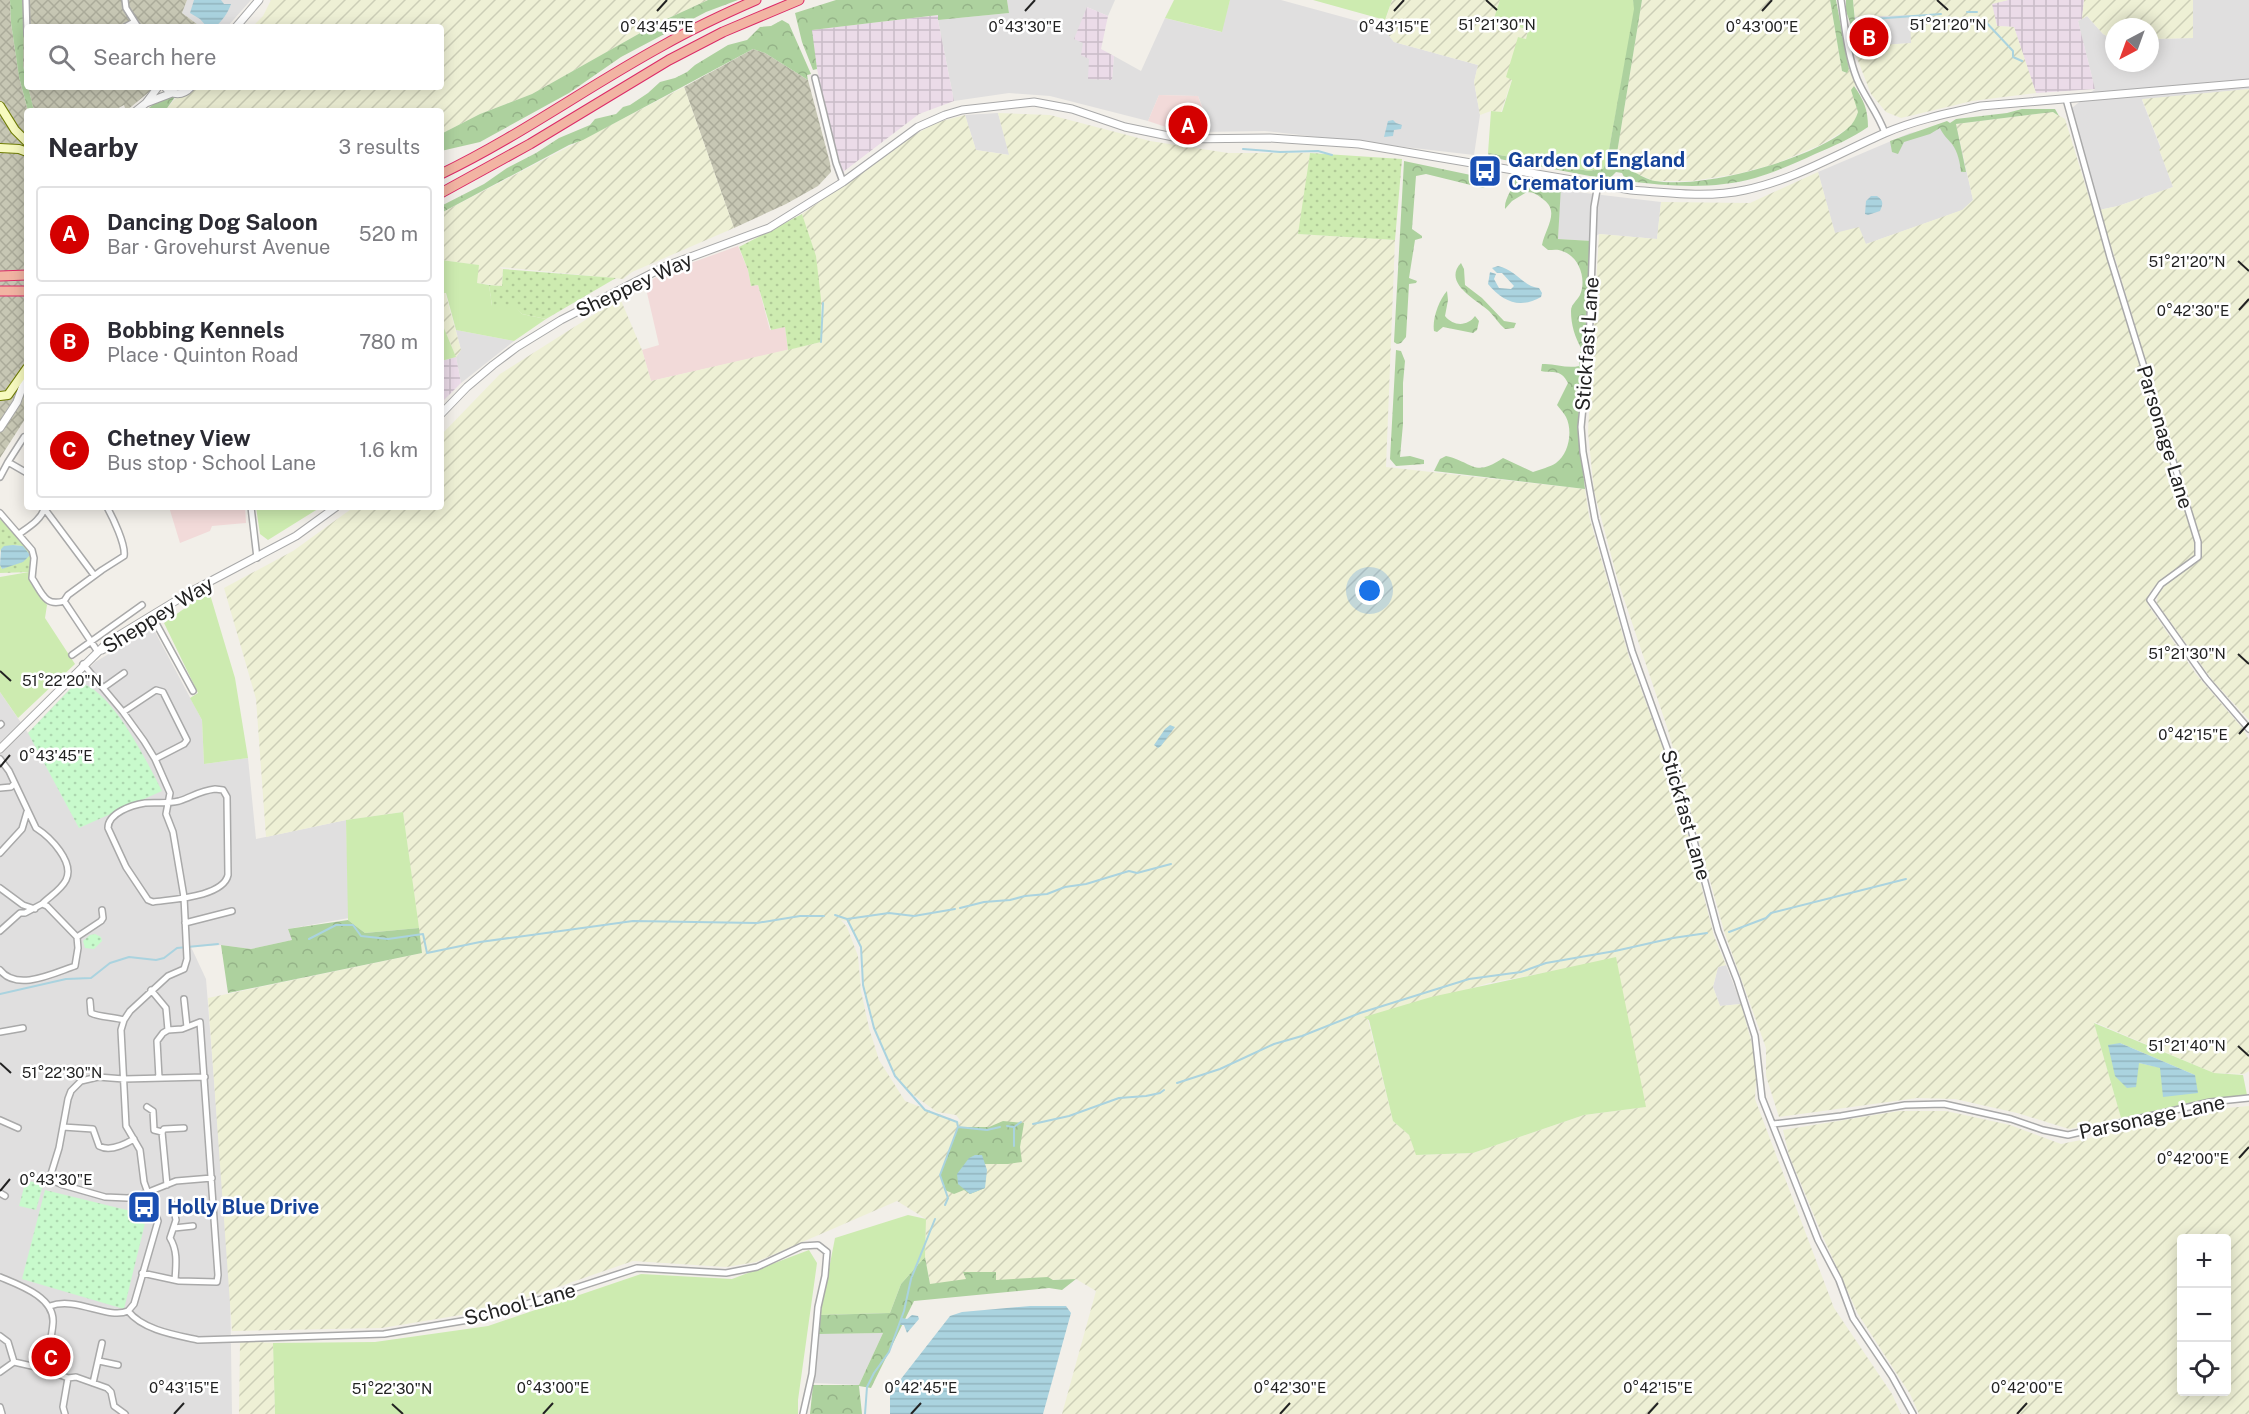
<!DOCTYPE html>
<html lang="en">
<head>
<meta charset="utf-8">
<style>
	body { margin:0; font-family:"Public Sans",sans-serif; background:#f7f7f7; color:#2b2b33 }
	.controls { position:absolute; right:18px; bottom:18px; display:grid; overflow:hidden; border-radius:6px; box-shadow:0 3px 15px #0003 }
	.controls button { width:54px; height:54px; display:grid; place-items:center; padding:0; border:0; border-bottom:2px solid #e1e1e2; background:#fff; color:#2b2b33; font:30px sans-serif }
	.compass { position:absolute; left:2105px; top:18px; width:54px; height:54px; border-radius:50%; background:#fff; box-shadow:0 3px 15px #0003; rotate:221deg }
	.you { position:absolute; left:1370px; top:591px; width:21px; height:21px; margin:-15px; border:4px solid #fff; border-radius:50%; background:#1a73e8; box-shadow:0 0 0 9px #1a73e833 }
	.badge { display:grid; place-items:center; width:39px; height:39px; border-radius:50%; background:#d40000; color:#fff; font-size:20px; font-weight:700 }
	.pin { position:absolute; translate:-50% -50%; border:3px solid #fff; box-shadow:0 2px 6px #0006 }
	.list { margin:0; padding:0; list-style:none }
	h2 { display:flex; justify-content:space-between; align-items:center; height:78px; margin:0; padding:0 24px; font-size:26px }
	h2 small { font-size:20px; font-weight:400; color:#7c7c81 }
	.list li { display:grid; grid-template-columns:39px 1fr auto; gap:18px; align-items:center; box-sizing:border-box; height:96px; margin:0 12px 12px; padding:0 12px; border:2px solid #e1e1e2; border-radius:6px }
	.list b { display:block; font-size:22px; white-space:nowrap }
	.list p { margin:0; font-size:20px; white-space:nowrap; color:#7c7c81 }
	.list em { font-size:20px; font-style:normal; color:#7c7c81 }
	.icon { flex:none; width:33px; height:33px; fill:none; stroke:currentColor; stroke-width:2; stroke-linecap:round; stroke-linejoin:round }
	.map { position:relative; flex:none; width:2249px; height:1414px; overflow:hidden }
	.search { position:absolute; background:#fff; box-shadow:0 3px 15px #0003; left:24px; top:24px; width:420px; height:66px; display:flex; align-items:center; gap:15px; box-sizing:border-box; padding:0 21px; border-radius:6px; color:#7c7c81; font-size:22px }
	.panel { position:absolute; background:#fff; box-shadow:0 3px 15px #0003; left:24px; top:108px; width:420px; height:402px; border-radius:6px }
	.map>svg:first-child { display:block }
	.residential { fill:#e0dfdf }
	.commercial { fill:#f2dad9 }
	.industrial { fill:url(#industrial-grid) }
	.construction { fill:url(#construction-cross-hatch) }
	.farmland { fill:url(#farmland-furrows); fill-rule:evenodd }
	.grass { fill:#cdebb0; fill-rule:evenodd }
	.forest { fill:url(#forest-crowns) }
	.park { fill:url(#park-dots) }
	.garden { fill:url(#garden-dots) }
	.water { fill:url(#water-rules) }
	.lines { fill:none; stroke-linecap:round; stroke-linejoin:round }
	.stream { stroke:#aad3df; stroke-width:2 }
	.minor-casing { stroke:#a9a9a9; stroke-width:8 }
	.tertiary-casing { stroke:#a9a9a9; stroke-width:9 }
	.secondary-casing { stroke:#707d05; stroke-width:10 }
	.trunk-casing { stroke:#dc2a67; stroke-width:11 }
	.minor { stroke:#fff; stroke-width:5 }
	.tertiary { stroke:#fff; stroke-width:7 }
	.secondary { stroke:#f7fabf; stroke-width:8 }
	.trunk { stroke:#f2b4a3; stroke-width:9 }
	.ticks { fill:none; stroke:#222; stroke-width:2 }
	.labels { text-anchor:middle; stroke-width:5; stroke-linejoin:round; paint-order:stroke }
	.transit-label { font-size:20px; font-weight:bold; fill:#164399; stroke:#fff; text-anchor:start }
	.street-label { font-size:20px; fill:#222; stroke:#fff }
	.ticks-label { font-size:15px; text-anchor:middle; fill:#222; stroke:#fff; stroke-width:5; stroke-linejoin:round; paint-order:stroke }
</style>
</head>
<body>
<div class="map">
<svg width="2249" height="1414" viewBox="0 0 2249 1414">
	<defs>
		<pattern id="industrial-grid" width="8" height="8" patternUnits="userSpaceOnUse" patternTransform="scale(1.5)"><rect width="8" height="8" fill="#ebdbe8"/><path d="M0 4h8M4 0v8" fill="none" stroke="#c9bcc7"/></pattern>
		<pattern id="construction-cross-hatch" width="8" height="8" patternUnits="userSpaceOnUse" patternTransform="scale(1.5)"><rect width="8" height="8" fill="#c7c7b4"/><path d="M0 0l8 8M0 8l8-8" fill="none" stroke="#abab9a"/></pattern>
		<pattern id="farmland-furrows" width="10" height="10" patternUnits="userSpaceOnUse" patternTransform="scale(1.5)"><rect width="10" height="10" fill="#eef0d5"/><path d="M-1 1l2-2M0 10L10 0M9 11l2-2" fill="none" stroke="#ccceb7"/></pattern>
		<pattern id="forest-crowns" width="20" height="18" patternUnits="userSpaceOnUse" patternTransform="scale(1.5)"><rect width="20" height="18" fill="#add19e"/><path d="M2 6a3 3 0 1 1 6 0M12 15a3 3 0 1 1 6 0" fill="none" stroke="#95b388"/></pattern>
		<pattern id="park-dots" width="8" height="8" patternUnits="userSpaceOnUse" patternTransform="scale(1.5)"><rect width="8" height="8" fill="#c8facc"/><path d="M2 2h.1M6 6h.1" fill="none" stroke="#acd6af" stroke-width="1.8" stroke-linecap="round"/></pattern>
		<pattern id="garden-dots" width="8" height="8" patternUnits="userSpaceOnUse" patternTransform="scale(1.5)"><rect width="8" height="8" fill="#cdebb0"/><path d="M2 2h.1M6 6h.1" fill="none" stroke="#b0c997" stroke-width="1.8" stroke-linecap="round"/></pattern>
		<pattern id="water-rules" width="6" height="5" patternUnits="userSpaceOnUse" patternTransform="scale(1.5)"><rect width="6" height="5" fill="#aad3df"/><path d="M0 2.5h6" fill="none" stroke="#92b5bf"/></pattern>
	</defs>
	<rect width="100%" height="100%" fill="#f2efe9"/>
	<path class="residential" d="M187,0H251L227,27H201L182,13Z
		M1007,0H1115L1108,16L1087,7L1083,42L1089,59L1112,80L1114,56L1141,71L1165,18L1221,32L1230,0H1281L1383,28L1394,42L1478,65L1474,82L1480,115L1474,155L1265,131L1201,132L1205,113L1198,96L1159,95L1148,121L1050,96L1009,93L954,101L938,20L1009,13Z
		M2193,0H2249V89L2142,100L2161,149H2159L2173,187L2118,206L2099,210L2096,202L2072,108L2095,89L2078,21L2087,16L2103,34L2114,40V63H2150V39L2193,38Z
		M1910,14L1912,43L1855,47L1849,20L1855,17Z
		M998,113L1010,155L976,150L965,115Z
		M1956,124L1973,200L1963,210L1866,244L1835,234L1818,172L1910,133Z
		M1560,190L1661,202L1657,239L1599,234L1590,241L1558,239Z
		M456,330L514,341L461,383L456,357L461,350Z
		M153,628L202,720L204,764L248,758L256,839L346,820L349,918L288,929L292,940L251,949L221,945L191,947L206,979L230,1282L232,1414H0V692L28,733L95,662Z
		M1726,965L1741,1004L1720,1006L1713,987L1718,967Z
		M883,1333L859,1385L814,1383L818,1334Z"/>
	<path class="commercial" d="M1159,95L1198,96L1204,112L1201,132L1184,133L1148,121Z
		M738,246L748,270L751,286L758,285L770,330L785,327L788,350L651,381L642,350L659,345L645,284L663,273Z
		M169,507H245L246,523L212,526L210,531L180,543Z"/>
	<path class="industrial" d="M2008,0H2084L2082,19L2078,21L2095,89L2036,93L2014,27L1997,26L1991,4Z
		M1087,7L1108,16L1101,49L1114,56L1112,80L1088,79L1089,59L1081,55L1083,43L1074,39Z
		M939,15L938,20L954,101L919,114L843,172L831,132L817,69L811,30Z
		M456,357L461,383L441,403V361Z"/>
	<path class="construction" d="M0,0H10L11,23L19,77L28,111L27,416L0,458Z
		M24,0H187L182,13L201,27H27V83L23,66L22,39Z
		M753,49L765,53L808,80L830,163L831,172L818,186L786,204L734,228L684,87Z
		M28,87H155L126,111L124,105L113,111H34Z"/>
	<path class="farmland" d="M271,0H708L658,23L532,94L480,114L441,134V111H165L185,87H441V27H252L263,16Z
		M1392,0H1500L1494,18L1528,29L1526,39L1518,37L1512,79L1501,112L1491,111L1480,115L1474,82L1478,65L1394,42L1383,28Z
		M1642,0H1830L1842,71L1846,73L1849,69L1857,85L1854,86L1858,112L1855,120L1849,128L1820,145L1775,164L1737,174L1692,181H1654L1633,172L1628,159H1621L1617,153Z
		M1853,0H2008L1992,4L1997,26L2014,27L2036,93L1972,101L1901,118L1886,112L1871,94L1855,53V47L1911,43L1910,15L1855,17Z
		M2084,0H2193V38L2150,39V27H2114V40L2103,34L2087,16L2082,19Z
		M684,87L734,228L632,272L623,279L499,267L503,269L502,286L477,283L478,265L441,260V213Z
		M2249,89V720L2213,681L2157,603L2158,593L2166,584L2199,561L2201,554L2199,541L2116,261L2096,202L2099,210L2118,206L2173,187L2159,149L2161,148L2142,99Z
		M2053,112L2065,119L2195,542V553L2191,561L2157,584L2150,592L2148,605L2196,674L2243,729L2249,740V1071L2244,1074L2214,1073L2094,1022L2121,1118L2069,1129L2017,1113L1955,1099L1917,1098L1779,1117L1766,1076V1048L1724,931L1668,730L1618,581L1594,491L1588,432L1599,234L1657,239L1661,202L1750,203L1818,172L1835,233L1859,227L1866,244L1962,210L1973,200L1956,124Z
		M998,113L1050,115L1150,141L1228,153H1310L1299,234L1395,240L1386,467L1585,489L1589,516L1629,657L1665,754L1680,804L1714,936L1726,965L1718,967L1713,987L1720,1006L1741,1004L1757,1062L1755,1099L1834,1308L1892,1394L1901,1414H1062L1096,1291L1076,1279L930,1284L925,1257L926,1219L897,1201L756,1262L726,1267L633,1261L491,1310L382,1328L232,1331L208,998L422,953L403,812L346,820L266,837L256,699L224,588L293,551L354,507H441V435L500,374L620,298L642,350L651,381L821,342L816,257L802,214L912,136L938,122L965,115L976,150L1009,155ZM841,920L847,921L861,947L863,985L874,1028L895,1076L907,1090L923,1102L937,1112L956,1115L962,1123L905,1101L879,1060L869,1028L861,991L858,956L847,927ZM1558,970L1646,1107L1584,1115L1473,1153L1417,1155L1409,1135L1393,1121L1368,1020L1489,983Z
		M445,292L461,350L456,357L441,321V293Z
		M2249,1106V1414H1919L1910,1394L1858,1314L1823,1237L1789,1155L1783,1130L1899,1111H1946L2010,1125L2061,1144L2159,1124L2216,1109ZM2182,1238H2226V1392H2182Z
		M240,1341L273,1343L275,1414H239Z"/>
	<path class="grass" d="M1174,0H1230L1222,32L1165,18Z
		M1313,0H1392L1385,20Z
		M1500,0H1633L1635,9L1607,161L1603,169L1589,171L1488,153L1491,111L1502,112L1512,80L1506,77L1518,37L1526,39L1528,30L1494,18Z
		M441,260L479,265L477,283L489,285L492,306H514L522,314L546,319L514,341L456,330L446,293H441Z
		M441,321L456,357L441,361Z
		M256,507H321L268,540L260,534Z
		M29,572V580L47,605L45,618L75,664L18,718L0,692V577Z
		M209,591L235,678L248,758L204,764L202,720L190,698L198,693L164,623Z
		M403,812L419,928L365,933L348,920L346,820Z
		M1616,957L1646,1107L1584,1115L1473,1153L1416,1155L1409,1135L1393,1121L1369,1020L1364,1017L1431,997Z
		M2094,1023L2214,1073L2243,1075L2247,1095L2121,1118ZM2120,1043L2195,1075L2139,1063Z
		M908,1215L926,1219L925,1257L901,1284L890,1313L820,1315L835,1238Z
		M809,1250L817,1263L798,1400V1414H275L273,1343L375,1342L488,1326L641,1274L732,1279Z"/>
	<path class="forest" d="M10,0H24L23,66L34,111H28L19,77L11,23Z
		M708,0H738L706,12L621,57L569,93L480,142L441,151V134L480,114L532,94L658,23Z
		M836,0H1007L1009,13L938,20V15L812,30L817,69L813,70L802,42L795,13Z
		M1633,0H1642L1617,153L1621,159H1628L1635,164L1634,172C1640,175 1648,180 1655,181C1702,189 1812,160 1848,128C1853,124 1856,118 1858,112L1851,90L1854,86C1864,100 1868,110 1868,127C1852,138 1834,146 1815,154C1796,163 1775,172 1755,178C1713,190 1668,186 1626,181L1622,173L1616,172L1610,178L1595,177L1489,157L1488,153L1589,171L1603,169L1607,161L1634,9Z
		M1830,0H1836L1849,69L1847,73L1842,71Z
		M1846,0H1853L1857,43L1846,11Z
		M782,20L789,24L811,74L807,75L808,80L765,53L753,49L583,140L569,145L441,213V206L484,184L507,168L536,153L559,138L590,125L595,119L616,114L623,107L630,105L648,93L660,82L675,78L687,72L695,65L728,45L747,40L760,27L771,26Z
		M177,94L165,111H145L164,96Z
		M2022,109H2055L2059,116L2053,112L1956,124L1966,172H1961C1960,163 1958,152 1952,144C1947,138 1943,135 1940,128L1930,134L1904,142L1898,154L1892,152L1890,141L1947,121L1950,123L1956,119L2007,113Z
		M1404,161L1485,178L1489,185L1483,188L1426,174L1416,176L1412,229L1422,236V238L1415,240L1409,278L1417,281L1416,283L1409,284L1406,337L1401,343L1397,344L1394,342Z
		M1515,176L1561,186L1558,239L1592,241L1586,343L1581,378L1578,426L1585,489L1434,471L1440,459L1446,456C1473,462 1474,478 1503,458L1533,472C1541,469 1550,467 1556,463C1569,454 1573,431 1566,417C1564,413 1560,409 1557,405L1568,383C1560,368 1554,374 1541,371L1542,364C1555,363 1566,369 1579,366L1581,348C1575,337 1571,325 1571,311C1571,304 1577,301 1580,295C1587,279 1579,256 1562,251C1558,249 1553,250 1548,250L1542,245C1545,229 1560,212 1544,200C1538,195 1534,192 1527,192L1512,201L1505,209C1504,197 1515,188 1515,176Z
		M1461,263L1464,269L1465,285L1482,298L1504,321L1516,323L1514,328L1505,329C1499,324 1495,317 1489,311C1477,300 1442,283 1461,263Z
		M1447,291L1448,300L1445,316C1454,327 1468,326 1475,316L1479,321L1477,330L1473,333L1443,327L1437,332L1434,331C1432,319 1439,300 1447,291Z
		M1396,350L1401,351L1405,361L1403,383V424L1400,457L1410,456L1424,460V464L1396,466L1390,459Z
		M348,920L365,933L419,928L422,953L228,993L221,945L251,949L292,940L288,929Z
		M1003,1121L1024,1123L1020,1147L1022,1162L1008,1164H985V1188L970,1194L964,1190L954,1194L945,1190L940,1175L958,1127H989Z
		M925,1257L930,1284L966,1279L963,1272H996V1280L1048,1277L1053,1280L1076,1279L1062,1290L1049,1288L914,1301L871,1388L859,1386L862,1414H810L813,1385H859L883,1333L818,1334L820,1315L890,1313L901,1284Z"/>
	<path class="park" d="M77,682C111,687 147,762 162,791L79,828L28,733Z
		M95,934L101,937L102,941L94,949L85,948L83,941L90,935Z
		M26,1180L43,1185L36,1210L19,1206Z
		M45,1190L147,1215L124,1309L22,1279Z"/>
	<path class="garden" d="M1310,153L1402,159L1395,240L1298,234Z
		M802,214L816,256L821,299V342L788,350L785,327L771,330L758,285L751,286L748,270L739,247Z
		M503,269L616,278L546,319L522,314L514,307L492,306L489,285L502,286Z
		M0,519C16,535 37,546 29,572L0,573V565L2,569C13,564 21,564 30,555L22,546L13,545L1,549L0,552Z"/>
	<path class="water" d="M194,0H221L224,4H231C228,13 222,21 215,27H207L200,19L190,13Z
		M1393,120L1396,123L1402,125L1401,129L1394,130L1393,136L1384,137L1388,121Z
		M1871,196H1877C1884,201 1883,204 1880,211L1868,215L1865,214L1866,201Z
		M1498,266C1516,270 1524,287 1539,288L1542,293L1541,297C1520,309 1503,302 1488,284L1490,272L1496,274L1494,279L1499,288L1511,289L1514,286L1502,273H1497L1492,268Z
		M13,545L23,546L30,555L23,562L2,569L0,565L1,549L4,546Z
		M1170,725L1175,727L1161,746L1158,748L1154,745L1165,729Z
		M2120,1043L2195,1075L2198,1093L2163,1097L2160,1068L2139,1063L2136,1087L2127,1088L2115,1076L2108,1045Z
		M975,1155H982L987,1170L985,1188L970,1194L958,1184L957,1174L969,1158Z
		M1030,1306H1066L1071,1313L1043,1414H890V1393L950,1316L962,1312Z
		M912,1315L918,1316L919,1319L907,1333L904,1325H900L902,1318L907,1319Z"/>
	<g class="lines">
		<path class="stream" d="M1967,12H1977
			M1983,19L2013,51V57L2022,61
			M1859,20L1941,14
			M1243,149L1280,152L1318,151L1332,155
			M821,342L823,303
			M960,908L984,902L1010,900L1025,896L1047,894L1065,887L1086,884L1129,871L1137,873L1171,864
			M835,915L847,919L861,947L863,985L874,1028L895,1076L925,1110L957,1122L958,1127L940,1175L948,1198L945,1205
			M847,919L889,913L914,916L955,909
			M1729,932L1766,918L1771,913L1906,879
			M309,939L336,925H353L361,936L388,939L423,934L427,953L480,942L633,921L757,923L800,916H824
			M0,994L66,979L91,978L110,963L129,957L156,960L164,958L177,948L218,944
			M1177,1083L1220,1069L1274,1044L1302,1036L1360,1013L1469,979L1521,972L1546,963L1615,951L1673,938L1707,933
			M1033,1124L1069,1116L1119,1098L1146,1096L1160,1093L1164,1090
			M1007,1126L1014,1127L1021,1122
			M958,1127L987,1130L1000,1127
			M1014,1127V1146
			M865,1414L867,1387L874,1373L889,1352L904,1311L911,1279L935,1219"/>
		<defs>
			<path id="minor" d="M26,0L27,34
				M125,0L126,8L138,27
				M1841,0C1845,26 1847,54 1857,79C1865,98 1878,113 1885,133
				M125,27L134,22
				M815,78L836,163L843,182
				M2066,99L2110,257L2198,542V557L2161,584L2150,600L2206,679L2249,729
				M1598,184L1594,207L1589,346L1581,427L1583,452L1595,519L1632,651L1676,773L1718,931L1737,980L1755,1036L1762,1098L1818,1240L1839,1280L1853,1318L1892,1376L1913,1414
				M24,437L8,462L27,473
				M0,477L8,462
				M251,507L257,558
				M44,508L94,575
				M0,513L32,550L34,558L32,578C42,593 45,607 64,601L68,595L102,570L124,556C126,545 113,518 107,507
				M19,534C30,526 41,520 45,507
				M64,601L98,652
				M152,616L193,691
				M72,655L142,605
				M83,664L123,712L144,741L155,759L170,793L166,814L173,832L184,897L187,959L184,969L168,976L130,1011L124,1020L121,1030L126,1126L140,1150L144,1182L158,1221L134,1304L128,1311
				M103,688L124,673
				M123,712L156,690L163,692L187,740L184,744L155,759
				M0,725L1,724
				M0,759L9,771L36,828C50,837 75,862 66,880C61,890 50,896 42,904
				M0,788L11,787L14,784
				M215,789L223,790L227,797L228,875C223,897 173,899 153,902L148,900L126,867L108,828C108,813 132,805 145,803C156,802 167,804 179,801C192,797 199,791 215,789Z
				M0,853L22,829L27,812
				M0,888L23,905L35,909
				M185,923L232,911
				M0,931L20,913H25L42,904L47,906L77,937L78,948L75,966C54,973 17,992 0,970
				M77,937L101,921L103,918L102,910
				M151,990L166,1008L168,1030
				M184,999L187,1027
				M90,1001L91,1013C98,1017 114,1017 124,1020
				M0,1032L23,1028
				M205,1077L124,1079L98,1077L81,1081L71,1091L68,1099L59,1148L51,1174L56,1182L63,1185L105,1197L127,1198L136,1197L176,1181L212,1178
				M147,1107L153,1111L154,1130L162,1132
				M0,1120L18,1128
				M1773,1124L1841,1116L1905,1105L1944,1104L2011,1119L2043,1130L2068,1135L2210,1102L2249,1098
				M63,1127L93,1129L99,1146C110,1152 124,1145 134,1139
				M167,1185L162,1132L164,1129L184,1128
				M0,1193L5,1196
				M173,1205L176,1220L170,1238C178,1251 176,1265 175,1280
				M174,1228L193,1226
				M142,1273L179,1281L217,1282L218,1275L200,1022L182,1029L168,1030L163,1033L157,1041L159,1078
				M0,1277C19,1285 55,1297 53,1323C52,1338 47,1353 45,1369
				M50,1306C76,1296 108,1320 128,1311
				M128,1311C143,1330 175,1335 198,1340L384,1334L486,1317L637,1268L726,1273L757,1267L802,1246L818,1245L827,1252L825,1276L818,1307L812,1374L803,1414
				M0,1336L8,1342L14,1362
				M99,1361L118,1365
				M0,1372L14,1362L45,1369L68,1378L76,1377L107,1388L111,1392L114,1406L125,1414
				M93,1383L102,1343
				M0,1407L2,1414
				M65,1414L63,1407L68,1378"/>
			<path id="tertiary" d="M236,27L259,0
				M165,87C172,96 183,96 191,87
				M146,103L172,93
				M136,111L146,103L158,87
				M441,414L467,387L493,365L517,347L561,320L666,266L769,228L843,182L918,127L945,115L962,110L1034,102L1072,109L1125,127L1183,139L1270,138L1359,144L1631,190C1668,193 1709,198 1745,190C1794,180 1839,153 1885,133C1915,120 1949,113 1981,106L2249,83
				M0,428L17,402L27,374
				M102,650L125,638L132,630
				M0,749L108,642L192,591L296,536L336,507"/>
			<path id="secondary" d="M0,106L15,130L27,142
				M0,148L19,149L27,152
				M0,396L8,395L27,368"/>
			<path id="trunk" d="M441,174C518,137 587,87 662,46C692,29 724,14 756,0
				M441,193L530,144L669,60L723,32L799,0
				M0,276L27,275
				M0,291H27"/>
		</defs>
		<use href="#minor" class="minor-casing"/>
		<use href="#tertiary" class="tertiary-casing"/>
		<use href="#secondary" class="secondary-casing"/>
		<use href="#trunk" class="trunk-casing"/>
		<use href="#minor" class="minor"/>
		<use href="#tertiary" class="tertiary"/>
		<use href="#secondary" class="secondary"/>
		<use href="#trunk" class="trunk"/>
	</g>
	<path class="ticks" d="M1486,0L1497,10M1937,0L1948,10M657,11L667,0M1025,11L1035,0M1394,11L1404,0M1762,11L1772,0M2238,261L2249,271M2239,310L2249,299M2238,654L2249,664M0,671L11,681M2239,734L2249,723M0,767L10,755M2238,1046L2249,1056M0,1063L11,1073M2239,1158L2249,1147M0,1191L10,1179M392,1404L403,1414M174,1414L184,1403M543,1414L553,1403M911,1414L921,1403M1280,1414L1290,1403M1648,1414L1658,1403M2017,1414L2027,1403"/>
	<defs>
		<symbol id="bus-square" viewBox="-11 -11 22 22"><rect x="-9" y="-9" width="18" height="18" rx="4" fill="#1a4fb4" stroke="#fff"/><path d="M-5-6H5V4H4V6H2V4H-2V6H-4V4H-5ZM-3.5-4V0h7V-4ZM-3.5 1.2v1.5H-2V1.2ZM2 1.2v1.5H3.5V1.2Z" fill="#fff"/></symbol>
	</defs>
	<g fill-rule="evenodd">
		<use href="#bus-square" x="1466" y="152" width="38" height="38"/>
		<use href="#bus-square" x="125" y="1188" width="38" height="38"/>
	</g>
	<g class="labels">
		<g class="transit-label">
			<text x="1508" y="167">Garden of England<tspan x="1508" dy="23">Crematorium</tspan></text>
			<text x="167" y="1214">Holly Blue Drive</text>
		</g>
		<g class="street-label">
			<text transform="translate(634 285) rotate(-25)" y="7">Sheppey Way</text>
			<text transform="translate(1587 344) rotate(-86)" y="7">Stickfast Lane</text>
			<text transform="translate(2165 437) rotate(73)" y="7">Parsonage Lane</text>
			<text transform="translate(158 615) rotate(-32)" y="7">Sheppey Way</text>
			<text transform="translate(1686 815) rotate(74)" y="7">Stickfast Lane</text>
			<text transform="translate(2152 1117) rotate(-12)" y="7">Parsonage Lane</text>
			<text transform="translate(520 1304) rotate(-15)" y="7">School Lane</text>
		</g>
	</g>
	<g class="ticks-label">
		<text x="1497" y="30">51°21'30"N</text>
		<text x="1948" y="30">51°21'20"N</text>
		<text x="657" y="32">0°43'45"E</text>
		<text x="1025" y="32">0°43'30"E</text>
		<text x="1394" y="32">0°43'15"E</text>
		<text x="1762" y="32">0°43'00"E</text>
		<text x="2187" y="267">51°21'20"N</text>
		<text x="2193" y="316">0°42'30"E</text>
		<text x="2187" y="659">51°21'30"N</text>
		<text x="62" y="686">51°22'20"N</text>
		<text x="2193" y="740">0°42'15"E</text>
		<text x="56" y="761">0°43'45"E</text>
		<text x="2187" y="1051">51°21'40"N</text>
		<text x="62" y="1078">51°22'30"N</text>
		<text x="2193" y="1164">0°42'00"E</text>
		<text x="56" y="1185">0°43'30"E</text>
		<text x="184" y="1393">0°43'15"E</text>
		<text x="553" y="1393">0°43'00"E</text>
		<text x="921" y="1393">0°42'45"E</text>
		<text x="1290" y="1393">0°42'30"E</text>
		<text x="1658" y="1393">0°42'15"E</text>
		<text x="2027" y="1393">0°42'00"E</text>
		<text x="392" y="1394">51°22'30"N</text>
	</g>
</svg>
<div class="controls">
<button>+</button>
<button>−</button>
<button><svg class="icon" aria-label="locate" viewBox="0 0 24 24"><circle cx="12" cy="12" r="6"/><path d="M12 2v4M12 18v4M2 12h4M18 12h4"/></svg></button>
</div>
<svg class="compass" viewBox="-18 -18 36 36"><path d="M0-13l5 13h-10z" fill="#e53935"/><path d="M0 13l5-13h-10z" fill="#7c7c81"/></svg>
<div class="you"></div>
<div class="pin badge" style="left:1188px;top:125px">A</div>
<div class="pin badge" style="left:1869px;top:37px">B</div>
<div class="pin badge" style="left:51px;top:1357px">C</div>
<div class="search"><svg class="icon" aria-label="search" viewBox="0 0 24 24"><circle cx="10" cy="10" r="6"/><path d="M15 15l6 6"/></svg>Search here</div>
<section class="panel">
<h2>Nearby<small>3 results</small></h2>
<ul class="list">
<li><span class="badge">A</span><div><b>Dancing Dog Saloon</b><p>Bar · Grovehurst Avenue</p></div><em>520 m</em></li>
<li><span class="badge">B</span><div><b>Bobbing Kennels</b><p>Place · Quinton Road</p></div><em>780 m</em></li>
<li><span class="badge">C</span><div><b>Chetney View</b><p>Bus stop · School Lane</p></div><em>1.6 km</em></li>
</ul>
</section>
</div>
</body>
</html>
